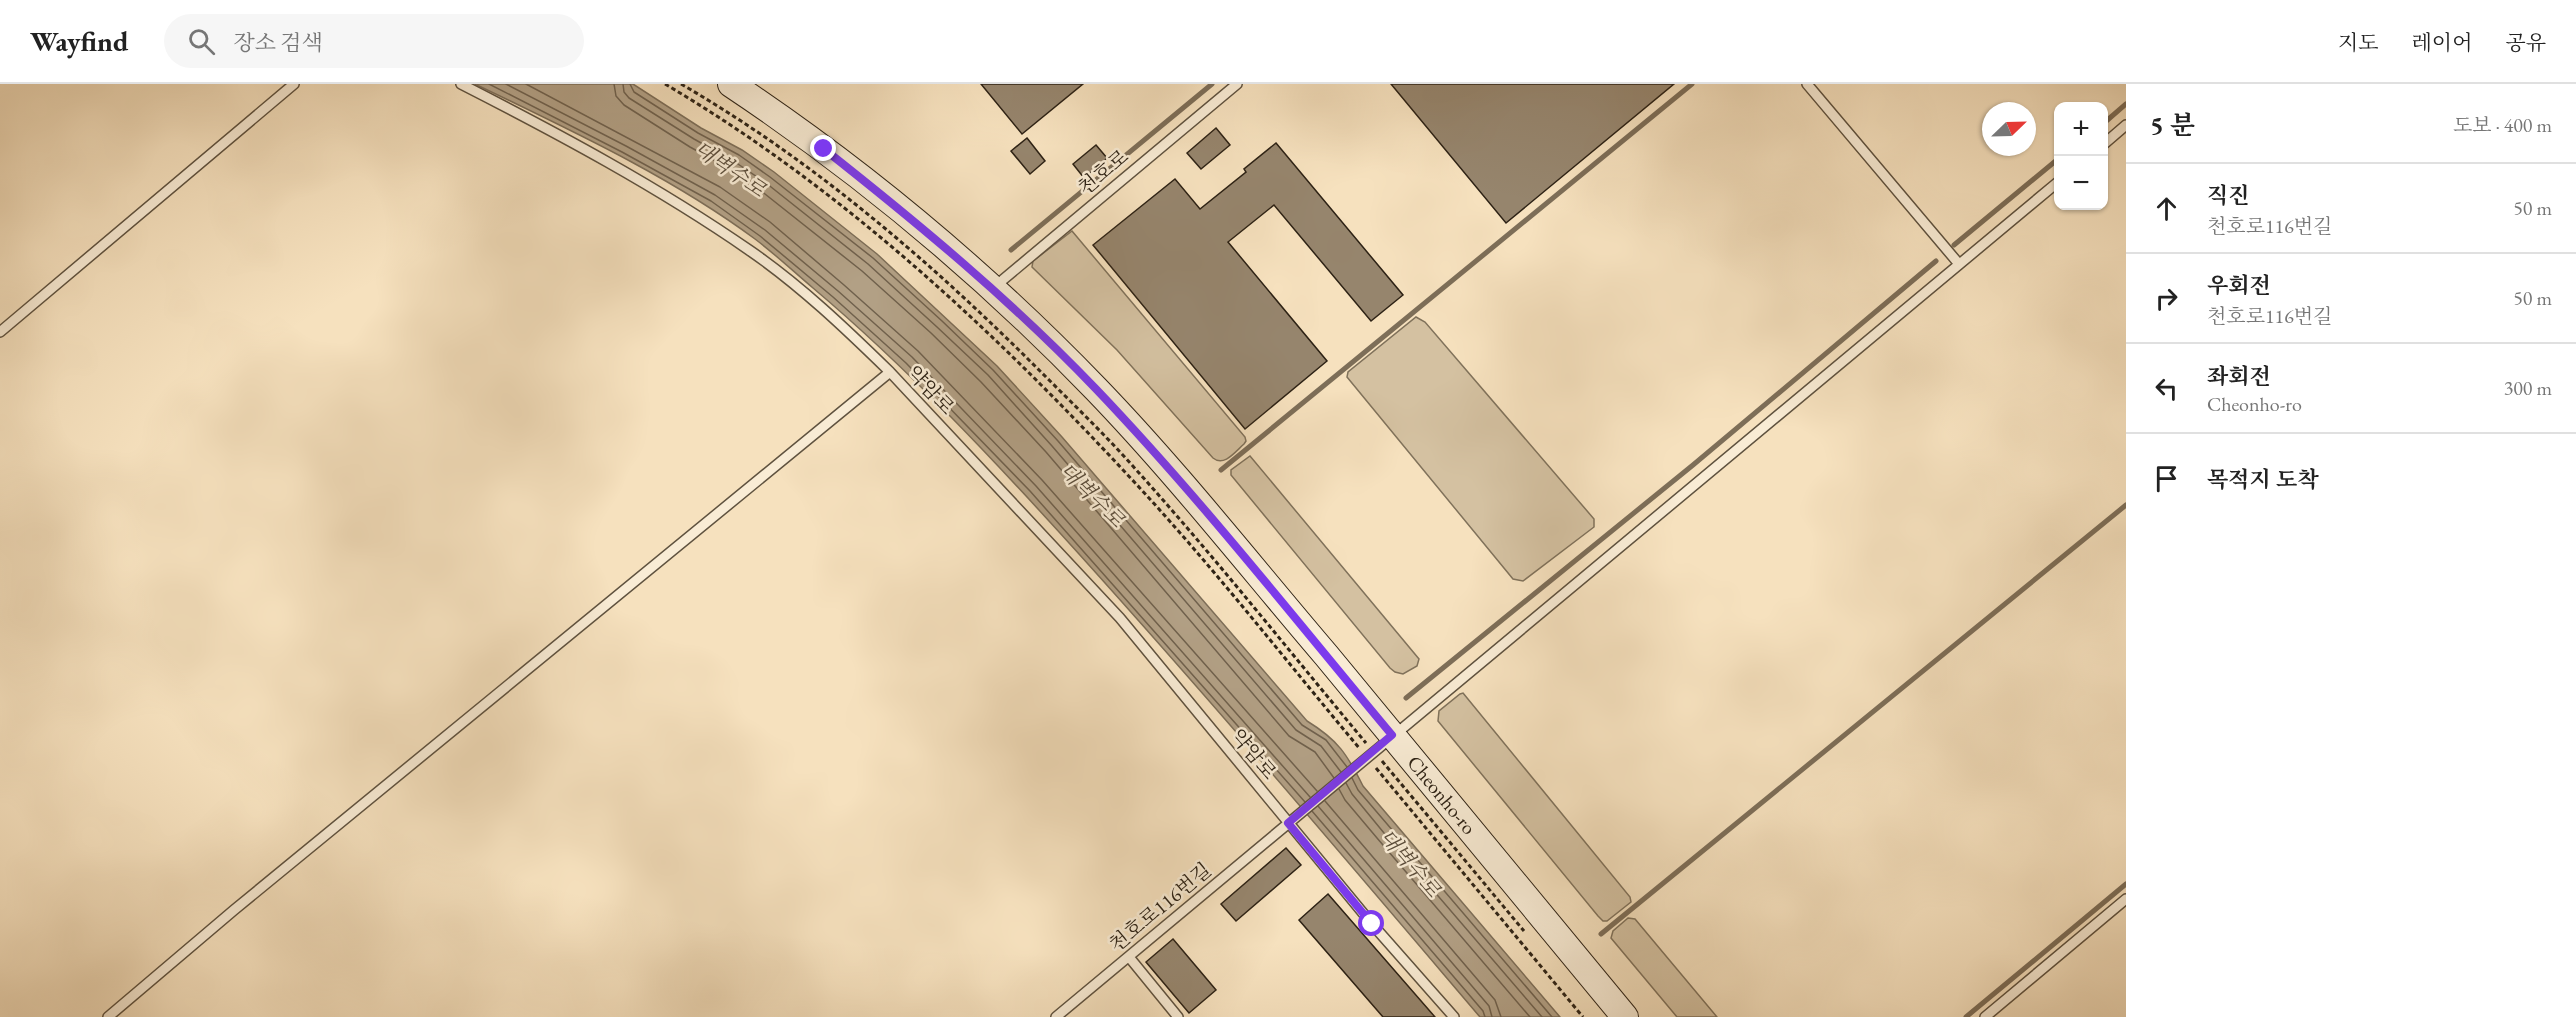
<!DOCTYPE html>
<html lang="ko">
<head>
<meta charset="utf-8">
<style>
	body { margin:0; font-family:"EB Garamond","Noto Serif KR",serif; background:#f6f6f6; color:#222 }
	.controls { position:absolute; right:18px; top:18px; display:grid; overflow:hidden; border-radius:12px; box-shadow:0 2px 4px #0004 }
	.controls button { width:54px; height:54px; display:grid; place-items:center; padding:0; border:0; border-bottom:2px solid #e0e0e0; background:#fff; color:#222; font:30px sans-serif }
	.compass { position:absolute; left:1982px; top:18px; width:54px; height:54px; border-radius:50%; background:#fff; box-shadow:0 2px 4px #0004; rotate:67deg }
	.stop { position:absolute; width:18px; height:18px; margin:-14px; border:4px solid #7c3aed; border-radius:50%; background:#fff }
	.stop.end { background:#7c3aed; border-color:#fff; box-shadow:0 2px 6px #0008 }
	.list { margin:0; padding:0; list-style:none }
	h2 { display:flex; justify-content:space-between; align-items:center; height:78px; margin:0; padding:0 24px; font-size:26px }
	h2 small { font-size:20px; font-weight:400; color:#767676 }
	.list li { display:grid; grid-template-columns:39px 1fr auto; gap:18px; align-items:center; box-sizing:border-box; height:90px; padding:0 24px; border-top:2px solid #e0e0e0 }
	.list b { display:block; font-size:22px; white-space:nowrap }
	.list p { margin:0; font-size:20px; white-space:nowrap; color:#767676 }
	.list em { font-size:20px; font-style:normal; color:#767676 }
	.icon { flex:none; width:33px; height:33px; fill:none; stroke:currentColor; stroke-width:2; stroke-linecap:round; stroke-linejoin:round }
	.map { position:relative; flex:none; width:2126px; height:933px; overflow:hidden }
	header { display:flex; align-items:center; gap:36px; box-sizing:border-box; height:84px; padding:0 30px; background:#fff; border-bottom:2px solid #e0e0e0 }
	header strong { font-size:28px }
	nav { display:flex; gap:33px; margin-inline-start:auto; font-size:21px }
	.search { width:420px; height:54px; background:#f6f6f6; display:flex; align-items:center; gap:15px; box-sizing:border-box; padding:0 21px; border-radius:33px; color:#767676; font-size:22px }
	main { display:flex }
	aside { flex:1; background:#fff }
	.map>svg:first-child { display:block }
	.green { fill:#d4c1a1; stroke:#80725b; stroke-width:1.5 }
	.water { fill:#b2a085; stroke:#7d6e58; stroke-width:1.5 }
	.lines { fill:none; stroke-linecap:round; stroke-linejoin:round }
	.shore { stroke:#70614d; stroke-width:1.5 }
	.stream { stroke:#7d6e58; stroke-width:5 }
	.building { fill:#96856d; stroke:#2d2215; stroke-width:1.5 }
	.lane-casing { stroke:#5f523f; stroke-width:12 }
	.secondary-casing { stroke:#2d2215; stroke-width:28 }
	.path { stroke:#2d2215; stroke-width:3; stroke-dasharray:4.5 3; stroke-linecap:butt }
	.lane { stroke:#f9ecd5; stroke-width:9 }
	.secondary { stroke:#f9ecd5; stroke-width:26 }
	.route { stroke:#7c3aed; stroke-width:8 }
	.labels { text-anchor:middle; stroke-width:5; stroke-linejoin:round; paint-order:stroke }
	.street-label { font-size:20px; fill:#2d2215; stroke:#f9ecd5 }
	.water-label { font-size:21px; font-style:italic; fill:#5c4e3c; stroke:#f9ecd5 }
</style>
</head>
<body>
<header>
<strong>Wayfind</strong>
<div class="search"><svg class="icon" aria-label="search" viewBox="0 0 24 24"><circle cx="10" cy="10" r="6"/><path d="M15 15l6 6"/></svg>장소 검색</div>
<nav><a>지도</a><a>레이어</a><a>공유</a></nav>
</header>
<main>
<div class="map">
<svg width="2126" height="933" viewBox="0 0 2126 933">
	<rect width="100%" height="100%" fill="#f6e1be"/>
	<filter id="stains"><feTurbulence type="fractalNoise" baseFrequency=".00333" numOctaves="4"/><feColorMatrix values="0 0 0 0 .2 0 0 0 0 .09 0 0 0 0 .02 0 0 0 .5 -.17"/></filter>
	<radialGradient id="worn" r=".72"><stop offset=".6" stop-color="#630" stop-opacity="0"/><stop offset="1" stop-color="#630" stop-opacity=".3"/></radialGradient>
	<path class="green" d="M1072,147L1245,353L1246,357L1244,360C1235,368 1224,383 1213,374L1117,266L1032,183L1033,177Z
		M1416,233L1425,238L1594,435V443L1523,497L1513,495L1347,293L1348,288Z
		M1250,372L1419,575L1417,582L1403,590L1395,588L1390,584L1231,391V386Z
		M1463,609L1630,813L1631,818L1607,837H1603L1598,832L1438,637L1439,627L1460,610Z
		M1628,834L1635,835L1717,933H1677L1611,854L1613,847Z"/>
	<path class="water" d="M475,0H633L701,44L742,66L774,88L877,170L997,282L1062,353L1307,637C1338,656 1347,670 1363,702L1560,933H1480C1348,778 1216,622 1079,470C995,377 909,285 813,204C794,188 775,170 755,155C670,92 570,46 475,0Z"/>
	<g class="lines">
		<path class="shore" d="M489,0L622,68L711,117L760,152L833,213L906,279L1030,407L1305,718
			M506,0L626,62L715,111L765,146L838,207L912,273L1036,402L1310,713
			M526,0L720,103L770,138L844,201L918,267L1042,396L1317,707
			M614,0L616,12L624,21L690,63L730,85L760,106L862,187L931,249L981,298L1046,368L1289,652L1315,668L1334,694
			M623,0L624,8L629,14L694,55L735,78L766,99L868,180L937,243L988,291L1052,362L1296,646L1321,662L1341,688
			M630,0L634,8L698,49L739,71L770,93L873,174L942,237L993,286L1058,357L1302,641L1326,656L1347,683
			M1352,694L1358,706L1552,933
			M1346,699L1352,710L1384,749L1542,933
			M1339,705L1345,716L1377,754L1530,933
			M1325,717L1495,916L1501,933
			M1318,722L1489,922L1492,933
			M1312,727L1483,927L1485,933"/>
		<path class="stream" d="M2104,39L2126,20
			M1954,161L2058,75
			M1011,166L1212,0
			M1221,386L1692,0
			M1406,614L1693,381L1936,177
			M1601,850L2126,421
			M1966,933L2126,800"/>
	</g>
	<path class="building" d="M981,0H1083L1022,50Z
		M1391,0H1674L1506,139Z
		M1216,44L1230,61L1201,85L1187,69Z
		M1027,54L1045,77L1030,90L1011,67Z
		M1276,59L1403,211L1371,237L1274,121L1228,158L1327,277L1245,345L1093,161L1175,95L1200,125L1246,88L1244,85Z
		M1096,61L1107,74L1084,94L1073,80Z
		M1286,764L1301,781L1236,837L1221,820Z
		M1328,810L1435,933H1383L1299,836Z
		M1173,855L1216,906L1189,929L1146,878Z"/>
	<g class="lines">
		<defs>
			<path id="lane" d="M461,0C559,50 658,103 749,166C800,201 846,245 890,288L1120,534L1372,840L1454,933
				M1807,0L1959,180
				M2104,60L2126,41
				M993,204L1237,0
				M0,248L294,0
				M1129,873L1178,933
				M108,933L234,826L890,288
				M1056,933L2058,98
				M1985,933L2126,815"/>
			<g id="secondary">
				<path id="s1" d="M731,0C863,88 986,191 1096,305C1177,389 1250,482 1326,571C1426,691 1525,812 1625,933"/>
			</g>
		</defs>
		<use href="#lane" class="lane-casing"/>
		<use href="#secondary" class="secondary-casing"/>
		<path class="path" d="M665,0C838,102 987,240 1124,387C1207,475 1282,572 1360,665
			M681,0C814,77 932,179 1040,287C1067,314 1095,341 1121,369C1206,462 1285,562 1366,659
			M1382,677L1524,847
			M1376,684L1583,933"/>
		<use href="#lane" class="lane"/>
		<use href="#secondary" class="secondary"/>
	</g>
	<g class="lines">
		<path class="route" d="M824,65C919,140 1013,218 1096,305C1201,415 1295,535 1392,651L1288,739L1372,840"/>
	</g>
	<g class="labels">
		<g class="street-label">
			<text transform="translate(1103 88) rotate(-40)" y="7">천호로</text>
			<text transform="translate(931 306) rotate(47)" y="7">약암로</text>
			<text transform="translate(1254 670) rotate(50)" y="7">약암로</text>
			<text dy="7" stroke="none"><textPath href="#s1" startOffset="1010">Cheonho-ro</textPath></text>
			<text transform="translate(1160 823) rotate(-40)" y="7">천호로116번길</text>
		</g>
		<g class="water-label">
			<text transform="translate(730 85) rotate(35)" y="7">대벽수로</text>
			<text transform="translate(1092 411) rotate(45)" y="7">대벽수로</text>
			<text transform="translate(1410 779) rotate(50)" y="7">대벽수로</text>
		</g>
	</g>
	<rect width="100%" height="100%" filter="url(#stains)"/>
	<rect width="100%" height="100%" fill="url(#worn)"/>
</svg>
<div class="controls">
<button>+</button>
<button>−</button>
</div>
<svg class="compass" viewBox="-18 -18 36 36"><path d="M0-13l5 13h-10z" fill="#e53935"/><path d="M0 13l5-13h-10z" fill="#767676"/></svg>
<div class="stop" style="left:1372px;top:840px"></div>
<div class="stop end" style="left:824px;top:65px"></div>
</div>
<aside>
<h2>5 분<small>도보 · 400 m</small></h2>
<ul class="list">
<li><svg class="icon" aria-label="ahead" viewBox="0 0 24 24"><path d="M12 20V5M6 11l6-6 6 6"/></svg><div><b>직진</b><p>천호로116번길</p></div><em>50 m</em></li>
<li><svg class="icon" aria-label="right" viewBox="0 0 24 24"><path d="M7 20v-9h11M14 6l5 5-5 5"/></svg><div><b>우회전</b><p>천호로116번길</p></div><em>50 m</em></li>
<li><svg class="icon" aria-label="left" viewBox="0 0 24 24"><path d="M17 20v-9H6M10 6l-5 5 5 5"/></svg><div><b>좌회전</b><p>Cheonho-ro</p></div><em>300 m</em></li>
<li><svg class="icon" aria-label="arrive" viewBox="0 0 24 24"><path d="M6 21V4h12l-3 4 3 4H6"/></svg><div><b>목적지 도착</b></div></li>
</ul>
</aside>
</main>
</body>
</html>
